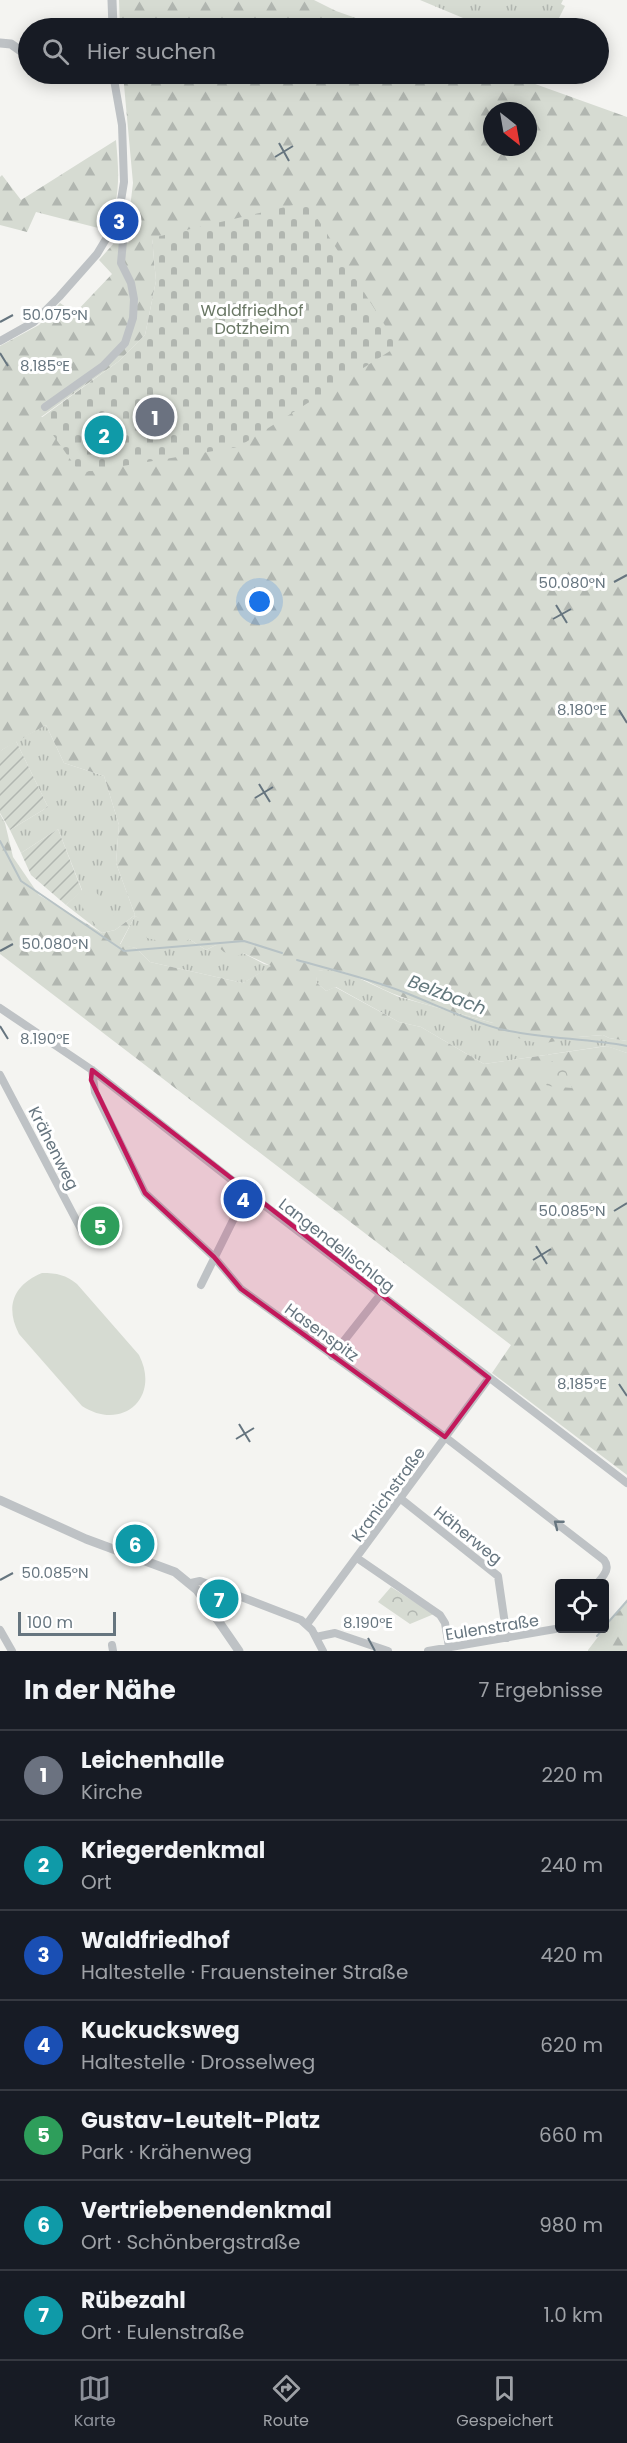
<!DOCTYPE html>
<html lang="de">
<head>
<meta charset="utf-8">
<style>
	body { margin:0; font-family:Poppins,sans-serif; background:#20242c; color:#f1f3f6 }
	.controls { position:absolute; right:18px; bottom:18px; display:grid; overflow:hidden; border-radius:6px; box-shadow:0 3px 15px #0003 }
	.controls button { width:54px; height:54px; display:grid; place-items:center; padding:0; border:0; border-bottom:2px solid #363941; background:#171b24; color:#f1f3f6; font:30px sans-serif }
	.compass { position:absolute; left:483px; top:102px; width:54px; height:54px; border-radius:50%; background:#171b24; box-shadow:0 3px 15px #0003; rotate:149deg }
	.scale { position:absolute; left:18px; bottom:15px; width:98px; box-sizing:border-box; padding-left:6px; border:3px solid #66757f; border-top:0; font-size:16px; line-height:21px; white-space:nowrap; color:#66757f; -webkit-text-stroke:4px #fff; paint-order:stroke }
	.you { position:absolute; left:260px; top:602px; width:21px; height:21px; margin:-15px; border:4px solid #fff; border-radius:50%; background:#1a73e8; box-shadow:0 0 0 9px #1a73e833 }
	.badge { display:grid; place-items:center; width:39px; height:39px; border-radius:50%; background:#8c9099; color:#fff; font-size:20px; font-weight:700 }
	.pin { position:absolute; translate:-50% -50%; border:3px solid #fff; box-shadow:0 2px 6px #0006 }
	.list { margin:0; padding:0; list-style:none }
	h2 { display:flex; justify-content:space-between; align-items:center; height:78px; margin:0; padding:0 24px; font-size:26px }
	h2 small { font-size:20px; font-weight:400; color:#9ea1a6 }
	.list li { display:grid; grid-template-columns:39px 1fr auto; gap:18px; align-items:center; box-sizing:border-box; height:90px; padding:0 24px; border-top:2px solid #363941 }
	.list b { display:block; font-size:22px; white-space:nowrap }
	.list p { margin:0; font-size:20px; white-space:nowrap; color:#9ea1a6 }
	.list em { font-size:20px; font-style:normal; color:#9ea1a6 }
	.icon { flex:none; width:33px; height:33px; fill:none; stroke:currentColor; stroke-width:2; stroke-linecap:round; stroke-linejoin:round }
	.map { position:relative; flex:none; width:627px; height:1651px; overflow:hidden }
	.search { position:absolute; background:#171b24; box-shadow:0 3px 15px #0003; left:18px; right:18px; top:18px; height:66px; display:flex; align-items:center; gap:15px; box-sizing:border-box; padding:0 21px; border-radius:33px; color:#9ea1a6; font-size:22px }
	.sheet { height:708px; background:#171b24 }
	nav { display:flex; justify-content:space-around; align-items:center; box-sizing:border-box; height:84px; border-top:2px solid #363941; background:#171b24; font-size:16px; color:#9ea1a6 }
	nav a { display:grid; justify-items:center; gap:3px }
	nav .on { color:#8c9099 }
	.map>svg:first-child { display:block }
	.grass { fill:url(#grass-tufts) }
	.forest { fill:url(#forest-firs); fill-rule:evenodd }
	.cemetery { fill:url(#cemetery-stones) }
	.park { fill:url(#park-crowns) }
	.garden { fill:url(#garden-furrows) }
	.pitch { fill:#d6dbd2 }
	.lines { fill:none; stroke-linecap:round; stroke-linejoin:round }
	.stream { stroke:#b7c2c5; stroke-width:2 }
	.minor { stroke:#bec2c5; stroke-width:8 }
	.tertiary { stroke:#bec2c5; stroke-width:9 }
	.oneway { stroke:#66757f }
	.marked { fill:#c2185b; fill-opacity:0.2; stroke:#c2185b; stroke-width:4.5; stroke-linejoin:round }
	.ticks { fill:none; stroke:#66757f; stroke-width:2 }
	.labels { text-anchor:middle; stroke-width:6; stroke-linejoin:round; paint-order:stroke }
	.park-label { font-size:16px; fill:#697764; stroke:#fff }
	.street-label { font-size:16px; fill:#66757f; stroke:#fff }
	.water-label { font-size:18px; font-style:italic; fill:#62777c; stroke:#fff }
	.ticks-label { font-size:15px; text-anchor:middle; fill:#66757f; stroke:#fff; stroke-width:6; stroke-linejoin:round; paint-order:stroke }
</style>
</head>
<body>
<div class="map">
<svg width="627" height="1651" viewBox="0 0 627 1651">
	<defs>
		<pattern id="grass-tufts" width="24" height="20" patternUnits="userSpaceOnUse" patternTransform="scale(1.5)"><rect width="24" height="20" fill="#d6dbd2"/><path d="M3 7l-1-3M5 7V3M7 7l1-3M15 17l-1-3M17 17v-4M19 17l1-3" fill="none" stroke="#b1b6b0"/></pattern>
		<pattern id="forest-firs" width="22" height="20" patternUnits="userSpaceOnUse" patternTransform="scale(1.5)"><rect width="22" height="20" fill="#d6dbd2"/><path d="M5 1l3.5 6h-7zM16 11l3.5 6h-7z" fill="#b1b6b0"/></pattern>
		<pattern id="cemetery-stones" width="16" height="16" patternUnits="userSpaceOnUse" patternTransform="scale(1.5)"><rect width="16" height="16" fill="#d6dbd2"/><path d="M2 7V4a2 2 0 0 1 4 0v3zM10 15v-3a2 2 0 0 1 4 0v3z" fill="#b1b6b0"/></pattern>
		<pattern id="park-crowns" width="20" height="18" patternUnits="userSpaceOnUse" patternTransform="scale(1.5)"><rect width="20" height="18" fill="#d6dbd2"/><path d="M2 6a3 3 0 1 1 6 0M12 15a3 3 0 1 1 6 0" fill="none" stroke="#b1b6b0"/></pattern>
		<pattern id="garden-furrows" width="10" height="10" patternUnits="userSpaceOnUse" patternTransform="scale(1.5)"><rect width="10" height="10" fill="#d6dbd2"/><path d="M-1 1l2-2M0 10L10 0M9 11l2-2" fill="none" stroke="#b1b6b0"/></pattern>
	</defs>
	<rect width="100%" height="100%" fill="#f4f4f1"/>
	<path class="grass" d="M420,0H563L561,4L565,6L554,28H487Z
		M46,725L64,763L104,776L119,825L116,863L135,915L115,930L102,933L66,905L82,890L58,829L21,853L10,830L48,807L16,741Z
		M135,916L189,939L206,950L216,945L243,953L264,964L272,966L243,983L150,962L136,948L120,945Z
		M330,969L350,974L399,997L493,1023L578,1037L603,1035L609,1038L627,1041V1053L606,1046L484,1064L421,1027L399,1022L336,987L326,991L316,982L317,971Z"/>
	<path class="forest" d="M119,0H314L336,11L384,28H120Z
		M123,74H507L627,117V1041L609,1038L603,1035L578,1037L540,1044L500,1033L493,1023C462,1014 432,1007 402,997C374,988 349,965 318,971L316,982L326,991L335,987L399,1022L421,1027L484,1064L607,1046L627,1053V1475L492,1373L511,1345L0,954V814L5,823L13,857L39,895L102,933L115,930L135,915L116,863L119,825L104,776L64,763L46,725L0,751V346L39,325L60,303L75,313L112,274L99,260L114,243H128L138,233L139,222L130,208L133,183ZM492,111H528V147H492ZM152,238L238,447L41,417L119,361L145,335L156,281ZM135,916L144,921L140,927L147,938L180,946L189,939L206,950L216,945L224,952L238,956L243,953L271,966L243,983L150,962L136,948L120,944Z
		M116,140C119,173 121,200 106,230L36,212L27,232L0,225V177L2,175L21,200Z
		M627,1599V1651H588V1650Z"/>
	<path class="cemetery" d="M307,202L398,346L238,447L80,473L41,418L119,361L145,335L156,281L152,238Z"/>
	<path class="park" d="M562,1059L572,1088L547,1086L539,1065Z
		M105,1217L110,1227L95,1236L89,1225Z
		M391,1587L434,1614L410,1624L378,1602Z"/>
	<path class="garden" d="M16,741L48,807L10,830L0,813V751Z
		M58,829L82,891L66,905L31,875L21,853Z"/>
	<path class="pitch" d="M93,888L116,919L100,931L77,900Z
		M42,1273C57,1273 66,1275 77,1284L139,1355C161,1398 122,1432 82,1406L19,1334C5,1307 13,1285 42,1273Z"/>
	<g class="lines">
		<path class="stream" d="M0,841L21,881L124,951L244,941L282,953
			M297,960C333,970 371,979 406,993C439,1006 466,1020 500,1029C542,1039 585,1038 627,1046
			M604,1627L627,1601
			M597,1636L604,1628"/>
		<path class="minor" d="M0,341L34,322L59,297L97,254L118,219L124,182L122,125L113,74
			M45,407L103,366L125,343L133,318L134,299L131,283L121,263L123,241L110,234
			M0,1008L92,1070L247,1192L627,1483
			M92,1070L95,1092L145,1193L214,1257L241,1289L445,1437L604,1560C611,1569 603,1576 597,1584
			M0,1075L83,1233
			M201,1285L247,1192
			M332,1356L380,1295
			M401,1499L498,1576L507,1638
			M357,1558L440,1615L445,1623L449,1647
			M191,1583L200,1581L301,1620L312,1630L323,1651
			M307,1624L489,1378
			M0,1630L12,1651
			M316,1637L335,1633L388,1651
			M112,1645L113,1651
			M428,1651L561,1628"/>
		<path class="tertiary" d="M112,0L113,28
			M0,43L11,44L28,56
			M0,1500L86,1539L175,1572L197,1590L239,1651"/>
	</g>
	<defs><path id="oneway-chevron" d="M-2-3.5L2.5 0L-2 3.5" fill="none" stroke-width="1.6" stroke-linecap="round" stroke-linejoin="round" transform="scale(1.5)"/></defs>
	<use class="oneway" href="#oneway-chevron" transform="translate(558 1524) rotate(-142)"/>
	<path class="marked" d="M92,1070L489,1378L445,1437L241,1289L214,1257L145,1193L91,1080Z"/>
	<path class="ticks" d="M279,143L289,161M275,157L293,146M0,322L13,315M0,353L8,366M614,582L627,575M556,605L567,623M553,619L571,609M619,710L627,723M259,784L270,802M255,798L273,787M0,951L13,944M0,1026L8,1039M614,1211L627,1203M536,1246L547,1264M533,1260L551,1249M619,1384L627,1396M239,1424L250,1442M236,1439L254,1428M0,1580L13,1573M368,1638L375,1651"/>
	<g class="labels">
		<g class="park-label">
			<text x="252" y="316">Waldfriedhof<tspan x="252" dy="18">Dotzheim</tspan></text>
		</g>
		<g class="street-label">
			<text transform="translate(54 1148) rotate(63)" y="6">Krähenweg</text>
			<text transform="translate(337 1245) rotate(38)" y="6">Langendellschlag</text>
			<text transform="translate(322 1332) rotate(36)" y="6">Hasenspitz</text>
			<text transform="translate(388 1494) rotate(-54)" y="6">Kranichstraße</text>
			<text transform="translate(468 1535) rotate(39)" y="6">Häherweg</text>
			<text transform="translate(492 1627) rotate(-9)" y="6">Eulenstraße</text>
		</g>
		<g class="water-label">
			<text transform="translate(447 995) rotate(21)" y="6">Belzbach</text>
		</g>
	</g>
	<g class="ticks-label">
		<text x="55" y="320">50.075°N</text>
		<text x="45" y="371">8.185°E</text>
		<text x="572" y="588">50.080°N</text>
		<text x="582" y="715">8.180°E</text>
		<text x="55" y="949">50.080°N</text>
		<text x="45" y="1044">8.190°E</text>
		<text x="572" y="1216">50.085°N</text>
		<text x="582" y="1389">8.185°E</text>
		<text x="55" y="1578">50.085°N</text>
		<text x="368" y="1628">8.190°E</text>
	</g>
</svg>
<div class="controls">
<button><svg class="icon" aria-label="locate" viewBox="0 0 24 24"><circle cx="12" cy="12" r="6"/><path d="M12 2v4M12 18v4M2 12h4M18 12h4"/></svg></button>
</div>
<svg class="compass" viewBox="-18 -18 36 36"><path d="M0-13l5 13h-10z" fill="#e53935"/><path d="M0 13l5-13h-10z" fill="#9ea1a6"/></svg>
<div class="scale">100 m</div>
<div class="you"></div>
<div class="pin badge" style="left:155px;top:417px;background:#6b7280">1</div>
<div class="pin badge" style="left:104px;top:435px;background:#0f9aa8">2</div>
<div class="pin badge" style="left:119px;top:221px;background:#1a4fb4">3</div>
<div class="pin badge" style="left:243px;top:1199px;background:#1a4fb4">4</div>
<div class="pin badge" style="left:100px;top:1226px;background:#2e9e5b">5</div>
<div class="pin badge" style="left:135px;top:1544px;background:#0f9aa8">6</div>
<div class="pin badge" style="left:219px;top:1599px;background:#0f9aa8">7</div>
<div class="search"><svg class="icon" aria-label="search" viewBox="0 0 24 24"><circle cx="10" cy="10" r="6"/><path d="M15 15l6 6"/></svg>Hier suchen</div>
</div>
<section class="sheet">
<h2>In der Nähe<small>7 Ergebnisse</small></h2>
<ul class="list">
<li><span class="badge" style="background:#6b7280">1</span><div><b>Leichenhalle</b><p>Kirche</p></div><em>220 m</em></li>
<li><span class="badge" style="background:#0f9aa8">2</span><div><b>Kriegerdenkmal</b><p>Ort</p></div><em>240 m</em></li>
<li><span class="badge" style="background:#1a4fb4">3</span><div><b>Waldfriedhof</b><p>Haltestelle · Frauensteiner Straße</p></div><em>420 m</em></li>
<li><span class="badge" style="background:#1a4fb4">4</span><div><b>Kuckucksweg</b><p>Haltestelle · Drosselweg</p></div><em>620 m</em></li>
<li><span class="badge" style="background:#2e9e5b">5</span><div><b>Gustav-Leutelt-Platz</b><p>Park · Krähenweg</p></div><em>660 m</em></li>
<li><span class="badge" style="background:#0f9aa8">6</span><div><b>Vertriebenendenkmal</b><p>Ort · Schönbergstraße</p></div><em>980 m</em></li>
<li><span class="badge" style="background:#0f9aa8">7</span><div><b>Rübezahl</b><p>Ort · Eulenstraße</p></div><em>1.0 km</em></li>
</ul>
</section>
<nav>
<a class="on"><svg class="icon" aria-label="map" viewBox="0 0 24 24"><path d="M3 6l6-2 6 2 6-2v14l-6 2-6-2-6 2zM9 4v14M15 6v14"/></svg>Karte</a>
<a><svg class="icon" aria-label="directions" viewBox="0 0 24 24"><path d="M12 3l9 9-9 9-9-9zM9 14v-3h6M13 9l2 2-2 2"/></svg>Route</a>
<a><svg class="icon" aria-label="saved" viewBox="0 0 24 24"><path d="M7 4h10v16l-5-4-5 4z"/></svg>Gespeichert</a>
</nav>
</body>
</html>
